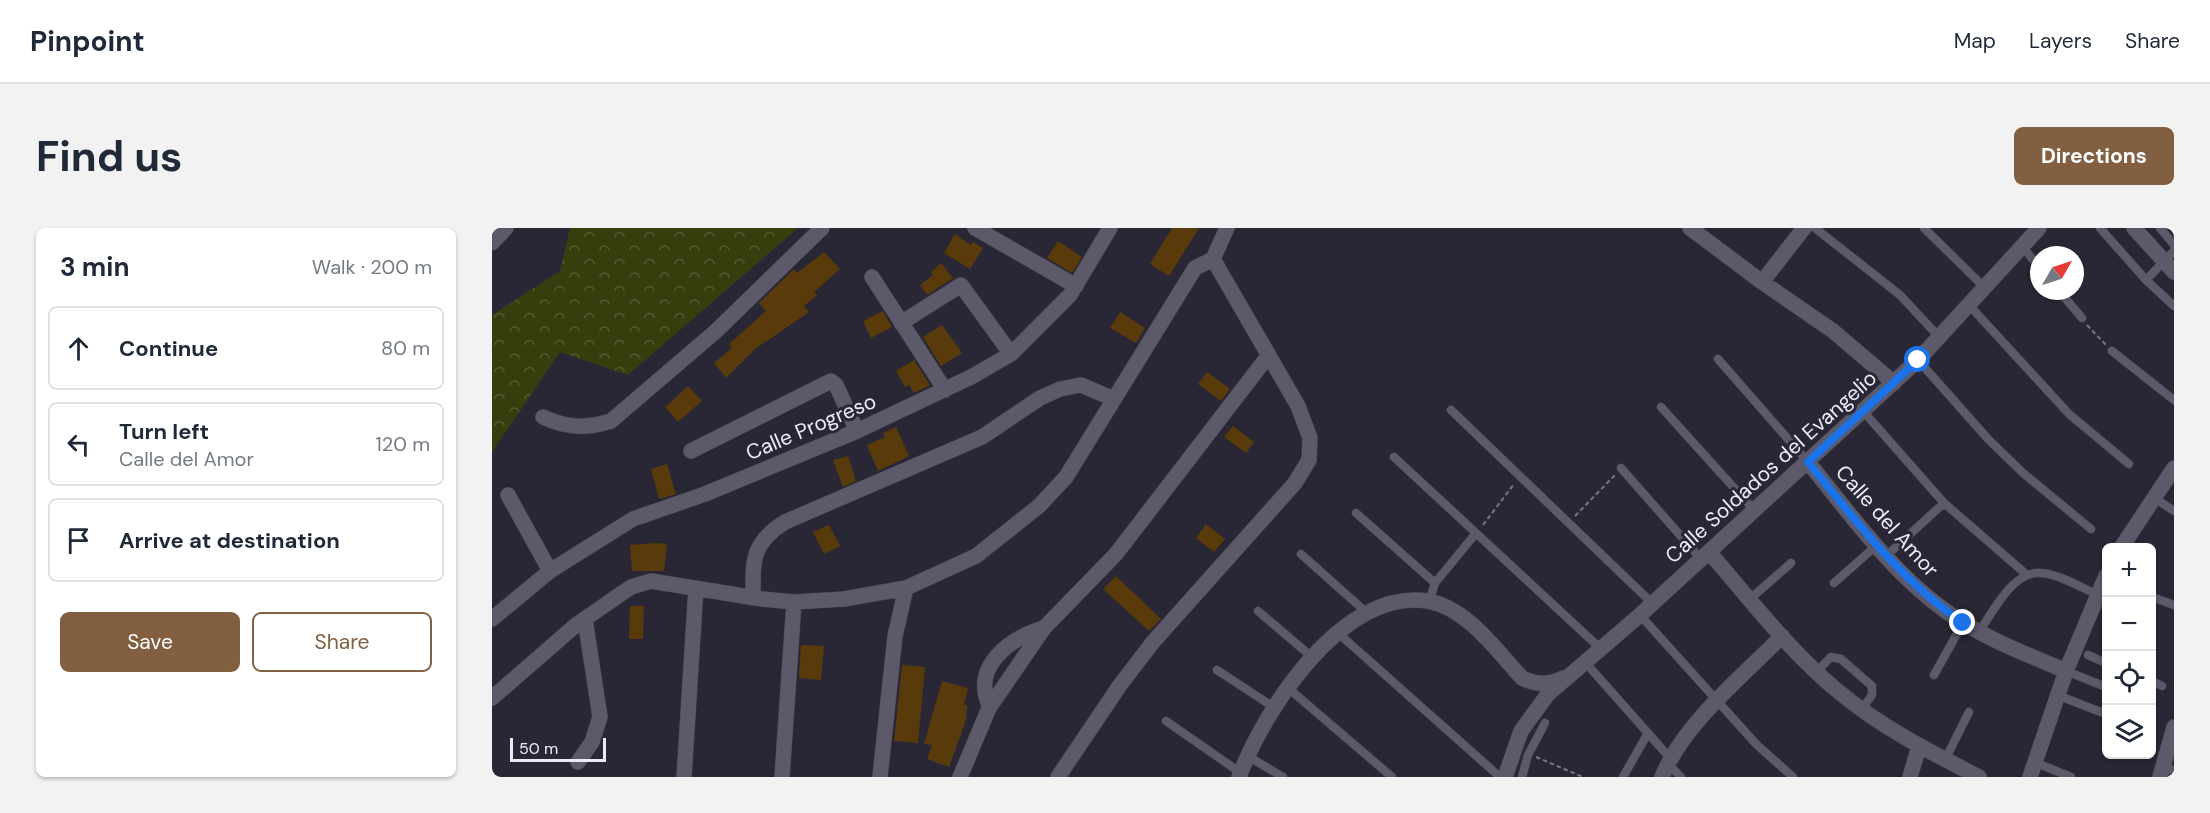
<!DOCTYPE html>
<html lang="en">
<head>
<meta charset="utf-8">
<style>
	body { margin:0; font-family:"DM Sans",sans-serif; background:#f2f2f3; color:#1f2937 }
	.controls { position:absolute; right:18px; bottom:18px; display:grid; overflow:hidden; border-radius:9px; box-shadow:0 2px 4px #0004 }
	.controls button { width:54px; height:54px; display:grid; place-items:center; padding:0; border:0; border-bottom:2px solid #e0e1e3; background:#fff; color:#1f2937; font:30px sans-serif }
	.compass { position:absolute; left:1538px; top:18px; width:54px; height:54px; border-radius:50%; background:#fff; box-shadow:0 2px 4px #0004; rotate:51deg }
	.scale { position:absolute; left:18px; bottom:15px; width:96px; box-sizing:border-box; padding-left:6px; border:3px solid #eceaf4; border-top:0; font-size:16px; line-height:21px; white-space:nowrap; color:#eceaf4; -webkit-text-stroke:4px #292735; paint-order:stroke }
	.stop { position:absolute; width:18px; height:18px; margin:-14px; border:4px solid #1a73e8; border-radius:50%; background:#fff }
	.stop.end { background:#1a73e8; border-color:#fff; box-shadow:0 2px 6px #0008 }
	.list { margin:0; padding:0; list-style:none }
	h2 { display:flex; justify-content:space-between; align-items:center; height:78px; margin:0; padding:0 24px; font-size:26px }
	h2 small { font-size:20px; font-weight:400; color:#747a83 }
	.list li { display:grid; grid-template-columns:39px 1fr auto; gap:18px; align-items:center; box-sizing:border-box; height:84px; margin:0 12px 12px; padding:0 12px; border:2px solid #e0e1e3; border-radius:9px }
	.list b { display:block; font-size:22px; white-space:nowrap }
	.list p { margin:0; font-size:20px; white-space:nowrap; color:#747a83 }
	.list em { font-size:20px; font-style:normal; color:#747a83 }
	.actions { display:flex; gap:12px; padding:18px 24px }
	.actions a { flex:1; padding:14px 0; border:2px solid #815f40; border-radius:9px; text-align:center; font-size:21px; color:#815f40 }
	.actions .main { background:#815f40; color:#fff }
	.icon { flex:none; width:33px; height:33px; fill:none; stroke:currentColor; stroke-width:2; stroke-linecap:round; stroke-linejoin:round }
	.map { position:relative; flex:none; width:1682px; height:549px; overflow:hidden; border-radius:9px }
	header { display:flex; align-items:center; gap:36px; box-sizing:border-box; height:84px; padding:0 30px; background:#fff; border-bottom:2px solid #e0e1e3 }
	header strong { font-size:28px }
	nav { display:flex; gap:33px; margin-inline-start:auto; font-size:21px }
	.intro { display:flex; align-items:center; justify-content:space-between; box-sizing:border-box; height:144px; padding:0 36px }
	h1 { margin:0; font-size:42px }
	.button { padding:15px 27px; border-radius:9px; background:#815f40; color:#fff; font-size:21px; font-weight:700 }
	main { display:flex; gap:36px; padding:0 36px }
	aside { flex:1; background:#fff; border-radius:9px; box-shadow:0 2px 4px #0004 }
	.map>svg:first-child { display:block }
	.park { fill:url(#park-crowns) }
	.building { fill:#593b0b }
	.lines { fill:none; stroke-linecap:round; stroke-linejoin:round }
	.service-casing { stroke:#464450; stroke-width:9 }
	.minor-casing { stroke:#464450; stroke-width:16 }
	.path { stroke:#787683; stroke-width:2; stroke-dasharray:4.5 3; stroke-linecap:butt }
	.service { stroke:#5c596a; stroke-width:8 }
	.minor { stroke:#5c596a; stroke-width:15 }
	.route { stroke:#1a73e8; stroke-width:8 }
	.labels { text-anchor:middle; stroke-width:6; stroke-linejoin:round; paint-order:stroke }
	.street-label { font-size:21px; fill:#eceaf4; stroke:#292735 }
</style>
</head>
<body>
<header>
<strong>Pinpoint</strong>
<nav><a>Map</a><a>Layers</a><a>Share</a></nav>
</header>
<div class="intro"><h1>Find us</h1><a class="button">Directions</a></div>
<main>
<aside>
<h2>3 min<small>Walk · 200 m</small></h2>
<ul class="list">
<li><svg class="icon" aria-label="ahead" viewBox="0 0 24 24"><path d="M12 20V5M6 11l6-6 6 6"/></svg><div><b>Continue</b></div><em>80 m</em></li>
<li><svg class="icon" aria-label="left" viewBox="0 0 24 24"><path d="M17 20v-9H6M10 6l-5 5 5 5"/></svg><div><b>Turn left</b><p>Calle del Amor</p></div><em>120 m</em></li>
<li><svg class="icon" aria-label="arrive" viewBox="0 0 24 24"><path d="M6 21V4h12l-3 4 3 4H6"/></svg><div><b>Arrive at destination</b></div></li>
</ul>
<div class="actions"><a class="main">Save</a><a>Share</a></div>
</aside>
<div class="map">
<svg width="1682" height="549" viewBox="0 0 1682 549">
	<defs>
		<pattern id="park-crowns" width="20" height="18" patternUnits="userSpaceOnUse" patternTransform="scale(1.5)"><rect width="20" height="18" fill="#353f0e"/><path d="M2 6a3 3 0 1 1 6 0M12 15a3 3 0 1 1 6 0" fill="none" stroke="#525b32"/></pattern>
	</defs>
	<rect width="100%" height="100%" fill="#292735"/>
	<path class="park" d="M78,0H306L136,147L68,124L0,224V87L68,43Z"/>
	<path class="building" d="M680,0H707L677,48L658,36Z
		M463,6L479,17L481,14L491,20L478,41L452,25Z
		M566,13L590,29L580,45L555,30Z
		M332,24L348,41L322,64L325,67L312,78L317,84L263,121L234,150L222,135L240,120L237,116L274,83L267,75L302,41L305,45Z
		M449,35L461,50L435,67L428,57L441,47L439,44Z
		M391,83L400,99L379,110L371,93Z
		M628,84L653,100L644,115L618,100Z
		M450,97L470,125L449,138L431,109Z
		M422,132L438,157L422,165L417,157L413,159L404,143Z
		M715,144L738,161L729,173L706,156Z
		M196,158L210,173L186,194L173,179Z
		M741,198L762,214L754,225L732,209Z
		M404,199L417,228L386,243L375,217L393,209L391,205Z
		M356,228L364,253L351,259L341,232Z
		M175,236L184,266L167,271L159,241Z
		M714,296L733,311L722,324L704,310Z
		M337,297L348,318L332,326L321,304Z
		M163,315L175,316L172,343H140L138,317Z
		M624,348L669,391L657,403L611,361Z
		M138,378H152L151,411H137Z
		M309,417L332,418L329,452L307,450Z
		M410,437L433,439L426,515L402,513Z
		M450,453L476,460L472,477H475L474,492L457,539L435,531L440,517L432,516Z"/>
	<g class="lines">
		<defs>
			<path id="service" d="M1323,0L1408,67L1447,109
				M1432,0L1492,59
				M1608,0L1654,52L1682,78
				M1668,0L1682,17
				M1530,18L1547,39
				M1654,52L1682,23
				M1567,63L1590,90
				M1477,77L1577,186L1637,236
				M1620,123L1682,172
				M1226,131L1316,234
				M1426,132L1496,211L1531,245L1599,301
				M1169,179L1262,282
				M959,182L1160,375
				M1371,183L1452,275L1535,347
				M902,229L1109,421
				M1129,240L1209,331
				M1661,269L1682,283
				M864,285L943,355
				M809,326L875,385
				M1394,328L1452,275
				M1342,355L1385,317
				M1660,369L1682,377
				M1258,371L1299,335
				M937,374L943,355L984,305
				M766,383L820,429
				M1148,387L1265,517L1301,549
				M1487,404C1501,384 1521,342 1549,345C1567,346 1590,360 1606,367
				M846,405L1008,549
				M1596,427L1614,435
				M1093,434L1178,530
				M725,442L783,480
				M1574,443L1614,459
				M1324,444L1339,429L1349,431L1380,458V467L1370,481
				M1442,447L1471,395
				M1660,453L1670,458
				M796,460L900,549
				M1565,467L1614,486
				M674,493L749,545
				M757,529L791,549
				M1453,532L1477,484
				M1542,534L1579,549
				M1175,535L1189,549
				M1673,536L1682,544
				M1030,549L1036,527L1053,495
				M1131,549L1156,505"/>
			<path id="minor" d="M483,0L584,58
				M1198,0L1270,54L1341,103L1402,155
				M1642,0L1682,44
				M0,15L14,0
				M380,49L453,162
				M1270,54L1312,0
				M409,95L469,57L519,126
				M51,189C75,200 93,201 119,193L223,104L330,0
				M199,223L339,153L344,157L365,203
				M1316,234C1362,291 1407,355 1470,394C1502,414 1539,428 1574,443
				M16,267L58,343
				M1629,320L1682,240
				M1217,324C1258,371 1298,424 1347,464C1389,499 1438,524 1487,549
				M261,370C261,333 259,315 293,294L490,209L548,170L568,161L589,157L622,171
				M0,391L58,343L141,291L213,266L365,203L479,149L519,126L578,67L618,0
				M0,470L84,397L139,359L159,353L270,371L302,374L352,371L414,360L484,328L547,278L574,249L703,40L721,31L735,0
				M498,479C478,439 518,410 552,400
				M86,534L100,514L108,489L93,391
				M192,549L204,360
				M290,549L302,374
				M388,549L403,408L414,360
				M468,549L497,480L552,400L624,326L776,128
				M566,549L628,457L661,414L803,255L817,232L818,210L806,178L721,31
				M747,549C772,482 851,359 936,373C975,380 1005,423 1030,450C1044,457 1056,457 1071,450
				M1013,549L1029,503L1056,466L1148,387L1426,132L1547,0
				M1170,549C1191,496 1250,449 1290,408
				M1418,549L1427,518
				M1538,549L1574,443L1614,348
				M1668,549L1682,499"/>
		</defs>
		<use href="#service" class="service-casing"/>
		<use href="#minor" class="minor-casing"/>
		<path class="path" d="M1595,97L1614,117
			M1083,288L1123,247
			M991,297L1022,256
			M1044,529L1091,549"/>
		<use href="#service" class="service"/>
		<use href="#minor" class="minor"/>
	</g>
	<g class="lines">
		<path class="route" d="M1426,132L1316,234C1363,292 1408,352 1471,395"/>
	</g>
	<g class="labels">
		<g class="street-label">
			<text transform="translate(319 199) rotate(-23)" y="7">Calle Progreso</text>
			<text transform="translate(1279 239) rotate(-42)" y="7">Calle Soldados del Evangelio</text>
			<text transform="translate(1395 293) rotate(48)" y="7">Calle del Amor</text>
		</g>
	</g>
</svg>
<div class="controls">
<button>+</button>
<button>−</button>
<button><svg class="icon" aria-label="locate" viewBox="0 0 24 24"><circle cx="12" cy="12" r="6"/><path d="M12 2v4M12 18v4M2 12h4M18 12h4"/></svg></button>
<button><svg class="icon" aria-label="layers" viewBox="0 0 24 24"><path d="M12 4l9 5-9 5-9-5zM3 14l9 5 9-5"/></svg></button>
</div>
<svg class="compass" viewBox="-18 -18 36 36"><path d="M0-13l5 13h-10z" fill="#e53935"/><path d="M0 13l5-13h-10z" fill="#747a83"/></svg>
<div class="scale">50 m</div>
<div class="stop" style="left:1426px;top:132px"></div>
<div class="stop end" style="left:1471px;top:395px"></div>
</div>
</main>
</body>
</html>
